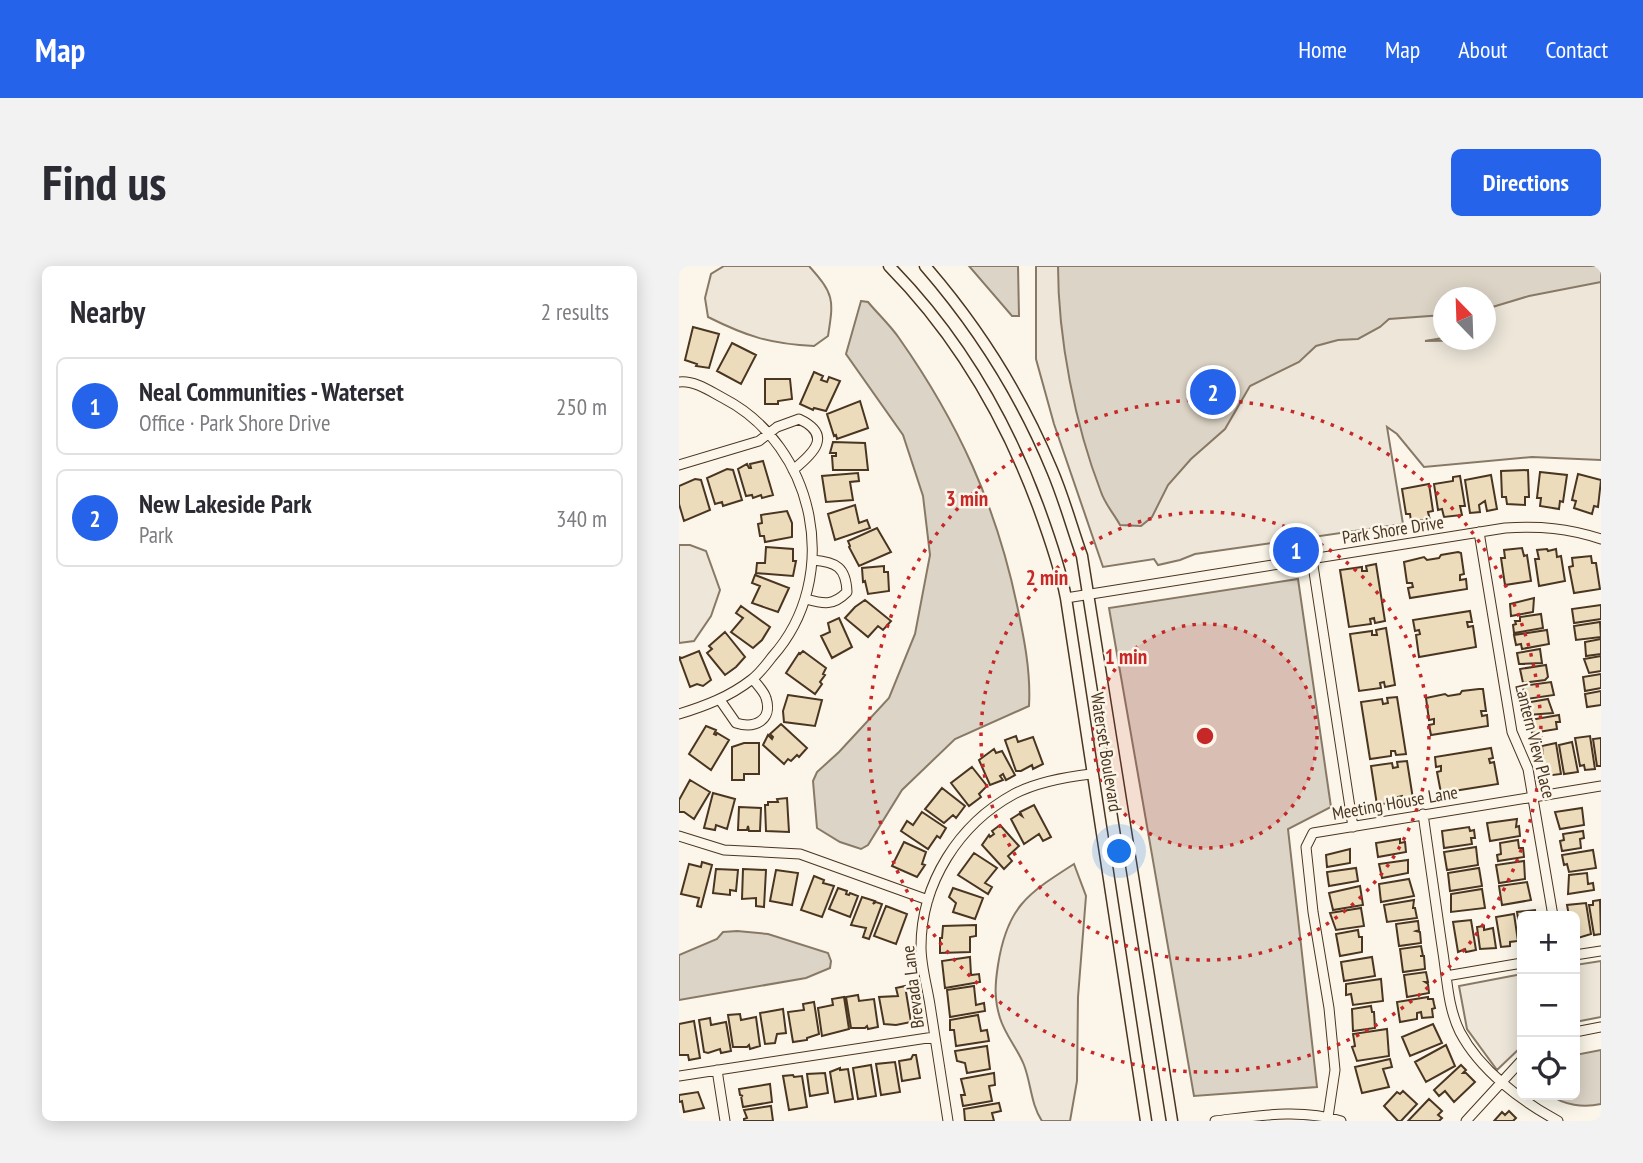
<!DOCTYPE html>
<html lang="en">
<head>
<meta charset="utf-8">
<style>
	body { margin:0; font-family:"PT Sans Narrow",sans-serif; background:#f2f2f3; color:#2b2b33 }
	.controls { position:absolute; right:21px; bottom:21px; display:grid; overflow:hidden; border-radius:10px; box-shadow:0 4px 18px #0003 }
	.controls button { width:63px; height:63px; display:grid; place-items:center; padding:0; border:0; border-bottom:2px solid #e1e1e2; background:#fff; color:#2b2b33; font:35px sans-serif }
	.compass { position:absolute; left:754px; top:21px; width:63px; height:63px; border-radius:50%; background:#fff; box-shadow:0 4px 18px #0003; rotate:337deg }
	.you { position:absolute; left:441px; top:586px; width:24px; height:24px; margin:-18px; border:5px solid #fff; border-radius:50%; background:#1a73e8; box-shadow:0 0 0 10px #1a73e833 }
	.badge { display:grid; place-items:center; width:46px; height:46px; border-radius:50%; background:#2563eb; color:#fff; font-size:23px; font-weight:700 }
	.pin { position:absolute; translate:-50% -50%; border:4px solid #fff; box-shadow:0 2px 7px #0006 }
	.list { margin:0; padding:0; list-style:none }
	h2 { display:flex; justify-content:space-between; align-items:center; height:91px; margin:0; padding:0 28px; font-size:30px }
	h2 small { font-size:23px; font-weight:400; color:#7c7c81 }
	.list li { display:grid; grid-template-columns:46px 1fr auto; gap:21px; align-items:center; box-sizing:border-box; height:98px; margin:0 14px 14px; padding:0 14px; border:2px solid #e1e1e2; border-radius:10px }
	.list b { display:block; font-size:26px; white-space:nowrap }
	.list p { margin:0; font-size:23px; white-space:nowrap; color:#7c7c81 }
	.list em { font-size:23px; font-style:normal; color:#7c7c81 }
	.icon { flex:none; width:38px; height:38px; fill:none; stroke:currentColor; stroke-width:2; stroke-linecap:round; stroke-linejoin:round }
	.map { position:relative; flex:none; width:922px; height:855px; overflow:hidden; border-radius:10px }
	header { display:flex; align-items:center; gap:42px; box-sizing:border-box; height:98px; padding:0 35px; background:#2563eb; color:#fff }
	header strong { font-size:33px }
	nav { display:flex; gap:38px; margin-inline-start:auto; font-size:24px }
	.intro { display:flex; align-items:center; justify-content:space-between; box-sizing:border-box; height:168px; padding:0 42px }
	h1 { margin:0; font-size:49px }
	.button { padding:18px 32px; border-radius:10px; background:#2563eb; color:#fff; font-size:24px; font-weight:700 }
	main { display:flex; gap:42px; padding:0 42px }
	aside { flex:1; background:#fff; border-radius:10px; box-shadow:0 4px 18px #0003 }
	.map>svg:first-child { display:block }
	.green { fill:#ede6d9; stroke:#887966; stroke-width:2; fill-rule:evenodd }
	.water { fill:#dcd4c6; stroke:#887966; stroke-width:2 }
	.building { fill:#ecdcbc; stroke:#4a3520; stroke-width:2 }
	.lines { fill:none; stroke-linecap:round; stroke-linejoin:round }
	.minor-casing { stroke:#4a3520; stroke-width:11 }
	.tertiary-casing { stroke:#4a3520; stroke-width:13 }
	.minor { stroke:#fbf6e9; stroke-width:9 }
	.tertiary { stroke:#fbf6e9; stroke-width:10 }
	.ring { fill:none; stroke:#c62828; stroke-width:3.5; stroke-dasharray:3.5 7 }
	.labels { text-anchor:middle; stroke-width:5; stroke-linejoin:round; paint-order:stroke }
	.street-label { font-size:18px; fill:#4a3520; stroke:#fbf6e9 }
	.centre { fill:#c62828; stroke:#fbf6e9; stroke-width:3.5 }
	.ring-label { font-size:21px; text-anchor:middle; font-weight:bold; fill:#c62828; stroke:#fbf6e9; stroke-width:5; stroke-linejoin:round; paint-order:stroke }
</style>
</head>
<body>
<header>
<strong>Map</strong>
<nav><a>Home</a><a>Map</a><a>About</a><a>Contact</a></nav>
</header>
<div class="intro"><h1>Find us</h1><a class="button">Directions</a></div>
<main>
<aside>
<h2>Nearby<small>2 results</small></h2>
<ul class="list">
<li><span class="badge">1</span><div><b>Neal Communities - Waterset</b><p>Office · Park Shore Drive</p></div><em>250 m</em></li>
<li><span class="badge">2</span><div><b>New Lakeside Park</b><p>Park</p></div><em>340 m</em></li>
</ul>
</aside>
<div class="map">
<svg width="922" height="855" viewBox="0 0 922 855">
	<rect width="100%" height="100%" fill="#fbf6e9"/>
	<path class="green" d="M45,0H130C155,28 155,33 149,70L135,80C91,78 67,70 29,51L26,32L32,8Z
		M357,0H922V194L853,191L745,201L718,168L708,161L724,258L516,288L501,294L479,299L475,293L424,301L375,158L357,93ZM764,32H806V74L746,75L764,72Z
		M0,279H11L27,285L41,324L32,350L15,375L0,377Z
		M395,598L407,630L399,731L398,815L391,855H363C352,839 352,817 345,799C339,783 326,769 321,752C315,733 316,718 319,699C328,641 348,628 395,598Z
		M922,695V751L896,756V699Z
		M843,708V780L818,804L788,763L780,720Z"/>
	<path class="water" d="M290,0H339L340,50H333Z
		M379,0H922V16L850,30L807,43L806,32H764V49L710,53L701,61L679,73L659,74L637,80L620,96L571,120L546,163L512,193L489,219L473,251L462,260L441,259C435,248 426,238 422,226C396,159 379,72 379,0Z
		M182,35L189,36C199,48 211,59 220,72C279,156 317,239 338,339C345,372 352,406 350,440L276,473L223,524L189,579L182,583L161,576L138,562L134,515L138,506L160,486L210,432L236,368L251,289L244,230L224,169L167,88Z
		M619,313L652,541L609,563L638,821L515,830L430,342Z
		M58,665L89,668L149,687L152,695L151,702L127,712L0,734V689L38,673L44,666Z
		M922,784V838C904,842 885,839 871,829H896V789Z"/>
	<path class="building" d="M14,61L40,68L30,102L17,100L18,98L6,94Z
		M53,77L77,89L62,118L38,105Z
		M135,106L144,110L142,114L148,116L150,111L161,115L147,145L135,142L134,144L121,138Z
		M86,113H111L113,133L99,135V138H86Z
		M181,135L189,162L158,173L157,169L155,170L148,148Z
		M154,176L186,177L189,204H154L153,190H157V187H151Z
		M84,195L94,229L83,232L82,229L74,232L73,229L67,230L59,203L68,198L70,202H72L71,198Z
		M48,203L54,204L63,234L44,240L43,236L36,238L28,212Z
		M849,204L850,231H846V239L828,238L827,231H823L822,205Z
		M861,206L888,209L884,236L881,235L880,243L861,240L862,232H858Z
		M179,207L180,215L171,216L174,234L147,236L143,210Z
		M899,208L922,214L919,241L915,240L913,248L895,242L897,235L893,234Z
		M812,209L818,243L808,245L806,235L800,239L801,246L791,247L786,214Z
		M781,210L786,240H781L783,249L765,251L763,243L759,244L755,218L774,215V211Z
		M16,213L22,214L31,244L5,255L0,238V220Z
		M750,218L754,245L749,246L751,254L732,255L731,248H727L723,223Z
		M176,239L180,257L188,254L191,262L156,274L149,248Z
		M108,245L113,257V271L86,276L85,270H81L79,258L83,257L82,249Z
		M198,262L212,286L180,300L170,281L171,280L169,275Z
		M87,281L114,283V295H117L114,310L77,307L78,297H86Z
		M843,282L845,290L848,289L852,315L826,319L822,292H826L825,284Z
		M868,283L869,285L877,283L878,291L882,290L886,315L860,320L856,293H860L858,284Z
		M779,286L782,287L785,308L781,309V314L787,313L788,323L731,332L729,322L734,321L733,317H728L725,296L745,291L748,294L760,292L762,289Z
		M912,290L913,297H917L921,323L895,327L890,301L894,300L893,292Z
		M697,298L706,355L696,357L695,352L691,353L692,358L670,361L661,304L683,301V305H688L687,300Z
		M205,300V306H209L210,325L189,328L186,315L184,316L183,302Z
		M76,309L110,322L99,346L73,337L81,320L73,317Z
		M855,332L854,346L832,350L831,338Z
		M186,334L212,355L204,364L199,360L189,371L166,352L176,341Z
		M922,339V353L895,357L893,343Z
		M62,340L91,361L83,374L74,382L52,366L64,352L57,347Z
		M791,345L793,356H788L789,361L794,360L797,381L740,391L737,369L741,368L740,364L736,365L734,354Z
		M862,348L864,362L835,367L834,359L837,358L836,355H841V351Z
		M160,352L173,381L153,392L142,370L151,366L149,357Z
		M921,356L922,371L897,374L895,360Z
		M707,362L716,419L706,421L705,416L701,417L702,422L680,425L671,368L693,365V369H698L697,364Z
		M868,364L870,378L843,383L842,378L837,379L835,369Z
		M46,366L66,391L57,401L46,409L28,387L33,383L30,380Z
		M922,373V388L907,390L906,376Z
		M861,383L863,397L840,398L838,387Z
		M20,385L32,414L24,420L18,418L11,421L0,391L3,392Z
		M124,385L147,402L144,408L146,409L141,416L143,418L136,428L107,407L120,387L121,388Z
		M922,390V405L910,407L905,393Z
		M867,399L869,411L866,414L844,417L841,403Z
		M922,408V422L906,425L904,411Z
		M872,416L875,429L848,433L847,429L845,430L844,420Z
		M800,423H804L807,445H802L803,450L808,449L809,460L752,469L750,459L755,458V453L750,454L747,432L766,428L769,430L781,428L783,425Z
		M922,425V439L908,441L906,428Z
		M109,429L143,434L136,460L105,456L104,445Z
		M718,431L727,488L717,489L716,485H712V490L691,493L682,436L703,433L704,438L709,437L708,432Z
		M869,433L874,447L849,449L846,437Z
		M880,449L881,456H877L878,463L853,467L851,454Z
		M102,458L128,482L120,491L118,489L112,495L109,493L105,498L84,479L89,469L93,473L94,471L91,468Z
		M27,460L37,464L35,468L37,469L38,467L50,474L32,504L10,488Z
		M337,470L339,476L354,471L364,498L354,503L353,499L342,505H337L326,474Z
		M911,470L916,503L906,504L905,499L901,500L896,472Z
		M922,472V500H918L914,473Z
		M893,476L899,506L885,508L880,479Z
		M65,477H80V508H65V514H53V481Z
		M877,477L882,508L866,510L863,480Z
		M812,482L814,492L810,493L811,497L815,496L819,518L762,527L758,506L762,505V500L757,501L756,491Z
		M315,483L317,487L323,485L336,509L327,514L324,508L321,510L324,514L311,519L300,494Z
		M728,495L734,533L724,535L723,530L719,531V535L698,539L692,500L713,497L714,502L719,501L718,496Z
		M293,501L308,520L300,528L302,531L290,540L272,517Z
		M11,514L31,526L15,553L5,546H0V534Z
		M263,522L286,540L277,552L274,549L265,557L246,543Z
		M34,527L56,533L48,563L37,559L36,564L25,562Z
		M108,532L110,566L87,565L86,539H89V536H99L98,533Z
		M355,539L372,571L364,575L360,568L345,578L332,553L340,548L343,550L341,546Z
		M60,541L82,542L81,565H70L69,560L68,564H59Z
		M903,542L905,559L881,563L876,546Z
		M243,546L267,562L261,572L258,570L249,583L222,565L228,555L234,559Z
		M838,553L837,561L840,560L841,570L811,575L808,557Z
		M321,559L340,580L329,590L333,595L325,603L303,579L310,569L311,571L315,568L313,565Z
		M790,561L791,565L795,564L796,572H792L793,578L765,582L763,565Z
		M904,565L905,572L901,573L902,582L883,585L881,575L885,574L884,568Z
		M721,573V577L726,576L727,586L699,591L697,577Z
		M839,574L840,582H844L845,591L819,595L818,589L822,588L821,577Z
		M225,576L247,586L243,598L246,599L238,611L213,600Z
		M797,581L799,599L768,604L765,586Z
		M671,583V597L648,601L647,589Z
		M914,584L917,602L890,606L888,598L885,599L883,589Z
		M295,587L318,602L306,617L313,621L309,628L279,609Z
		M729,594V607L703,612L700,598Z
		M845,595L846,613L820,617L817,599Z
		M23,596L33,599L22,641L18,640L20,632L2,628L10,598L22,601Z
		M677,602L679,615L650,620L648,606Z
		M800,602L803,620L771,625L769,607Z
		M37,603L59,604L57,625L51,624V629L34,627Z
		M64,603L87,604L85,641L77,640V632L63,633Z
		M97,604L119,607L113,639L91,635Z
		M908,607L909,618L914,617L915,624L889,628L890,609Z
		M135,610L145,614L144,617L155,620L143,651L122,644Z
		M730,613L735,630L702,636L700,618Z
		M848,616L852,634L823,639L820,620Z
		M681,620L684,639L654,644L650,627Z
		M159,622L168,625L167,628L170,629L171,627L179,630L171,651L150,643Z
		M274,622L304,632L296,653L274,646L277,637L270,631Z
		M803,623L806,642L772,646V628Z
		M183,631L196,635L194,638L197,636L203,638L190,673L184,671L187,662L172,659Z
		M735,634L734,642H736L738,652L708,656L705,639Z
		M921,634L922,668L915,669L910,639H914V635Z
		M907,637L912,668L899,672L896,670V650H890L888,639Z
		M207,640L228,648L217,678L195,670Z
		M682,642L685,660L657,664L651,647Z
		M856,644L857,650H843V677L838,646Z
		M835,648L839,675L831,676V680L822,681L817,651Z
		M792,654L797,684L787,686L786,683L779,686L774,656Z
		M739,655L740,664L737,665L741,666L742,677L720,680L717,658Z
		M297,659V670L291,671V686L261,687V672H263L264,660Z
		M805,660V664L814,662L817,682L801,683L798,661Z
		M679,664L680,671H683V686L661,690L657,668Z
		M742,680L744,690H741H745L746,703L724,706L721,683Z
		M291,691L292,709L300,708L301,716L266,722L263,695Z
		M693,691L696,710L665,715L662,696Z
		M747,706L749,716H746L749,718L750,727L728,731L725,709Z
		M702,713L704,735L674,739L672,728L667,729V718Z
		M226,720L232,756L217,759L205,758L200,731L219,730L217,722Z
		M295,720L297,739L305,737L306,745L271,751L268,724Z
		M179,729L180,735L195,733L199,761L189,763L188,760L186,762H172L167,731Z
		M165,731L170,763L143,770L139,742L154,739L153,733Z
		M749,731V733H754L755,738L756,742L753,743L754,751L743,752L742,746L738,747V753L721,756L718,736Z
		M135,736L140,768L128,772V774L114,776L109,746L125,744L124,738Z
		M692,740L693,746H695L696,762L674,765L673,743Z
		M104,743L107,767L98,768L96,777L86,778L81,747Z
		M61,748L62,754L77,751L81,780L71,783L70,779L68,781H54L49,749Z
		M299,749L302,765L308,764L310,775L277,780L275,764H271V754Z
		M31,752L32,759L47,756L52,785L42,787L41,783L29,787L25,786L20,754Z
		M15,755L21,792L10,794L9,789H0V758Z
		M754,758L763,777L731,790L723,771Z
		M708,763L710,790L678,795L673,781L676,780L674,768Z
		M767,779L776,800L747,816L736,796Z
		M308,780L311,803L288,807L286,797L278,795L276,785Z
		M234,789H237L241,812L223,815L220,795L232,793Z
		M711,793L713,801L704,803L710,821L683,827L676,801Z
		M216,796L221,826L202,829L197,798Z
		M192,799L197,830L179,833L174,802Z
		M782,799L787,804L784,807H787L796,816L775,836L766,825L760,830L755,824Z
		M161,802V804L169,803L174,833L156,836L151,806Z
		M146,807L149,827L131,830L128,808Z
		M315,807L316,819L310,820L313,835L284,840L282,829H286L282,813Z
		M114,809L115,811L123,810L128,841L110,844L104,810Z
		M91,818L93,836L64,841L62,830H64L61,829L60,823Z
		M724,825L738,838L722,855H719L705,840L718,826L721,828Z
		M19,826L25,842L5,846L3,835L0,836V829Z
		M750,833L763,845L759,849L763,852L760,855H729Z
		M320,837L322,845L313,847L315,855H286L285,843Z
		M92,840L94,855H65V853L68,852L65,844Z
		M830,845L837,852L834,855H815L823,846L826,849Z"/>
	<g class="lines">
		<defs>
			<path id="minor" d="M0,116C15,114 31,125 44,132C137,180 164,312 93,391C87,399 80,408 72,414C50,431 26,440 0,448
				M0,199L80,175L98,161L120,153C154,169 135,187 114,204
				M800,266L833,466L849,503L874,650
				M633,293L674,561
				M387,332L826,262C862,260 888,262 922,273
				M127,333C145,338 154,340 168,326C167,301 157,296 134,294
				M41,434L57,457C76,463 94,454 87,432C85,425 78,419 74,413
				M744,548C751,595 757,641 764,687C768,713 769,742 781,766C801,804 842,835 879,855
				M0,570L45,584L121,588L249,634
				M896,689L922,685
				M767,710L843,697
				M896,766L922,761
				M38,804L46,855
				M0,810L255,771
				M649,851L656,804L650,742L634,646L627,581L634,567L922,520
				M269,855C263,816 257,778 251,739C248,720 242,700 242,681C242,617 280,558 335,528C358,516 386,511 412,508
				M536,855C578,850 621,842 662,855
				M787,855L843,794"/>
			<path id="tertiary" d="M210,0C277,68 326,151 359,240C370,270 381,301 387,332L467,855
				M246,0C299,61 342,129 373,204C385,232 393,262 403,290L493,855"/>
		</defs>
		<use href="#minor" class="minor-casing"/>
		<use href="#tertiary" class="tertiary-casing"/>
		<use href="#minor" class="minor"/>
		<use href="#tertiary" class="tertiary"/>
	</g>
	<circle cx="526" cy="470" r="112" fill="#c62828" fill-opacity=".12"/>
	<g class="ring">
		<circle cx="526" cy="470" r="112"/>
		<circle cx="526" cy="470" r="224"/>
		<circle cx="526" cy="470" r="336"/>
	</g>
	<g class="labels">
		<g class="street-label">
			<text transform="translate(714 264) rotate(-9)" y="6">Park Shore Drive</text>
			<text transform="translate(856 475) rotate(76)" y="6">Lantern View Place</text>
			<text transform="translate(427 486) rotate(81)" y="6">Waterset Boulevard</text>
			<text transform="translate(716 537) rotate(-10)" y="6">Meeting House Lane</text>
			<text transform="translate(234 721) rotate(-97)" y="6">Brevada Lane</text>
		</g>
	</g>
	<circle cx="526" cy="470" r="10" class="centre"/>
	<g class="ring-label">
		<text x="288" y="240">3 min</text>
		<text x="368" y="319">2 min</text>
		<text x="447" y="398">1 min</text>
	</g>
</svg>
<div class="controls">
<button>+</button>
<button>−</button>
<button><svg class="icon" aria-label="locate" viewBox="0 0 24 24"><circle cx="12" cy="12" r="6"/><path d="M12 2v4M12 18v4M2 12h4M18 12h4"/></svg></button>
</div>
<svg class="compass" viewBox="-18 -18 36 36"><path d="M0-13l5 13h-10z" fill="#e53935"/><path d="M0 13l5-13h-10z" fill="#7c7c81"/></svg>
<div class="you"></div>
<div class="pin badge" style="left:617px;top:284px">1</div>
<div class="pin badge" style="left:534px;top:126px">2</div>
</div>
</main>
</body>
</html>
